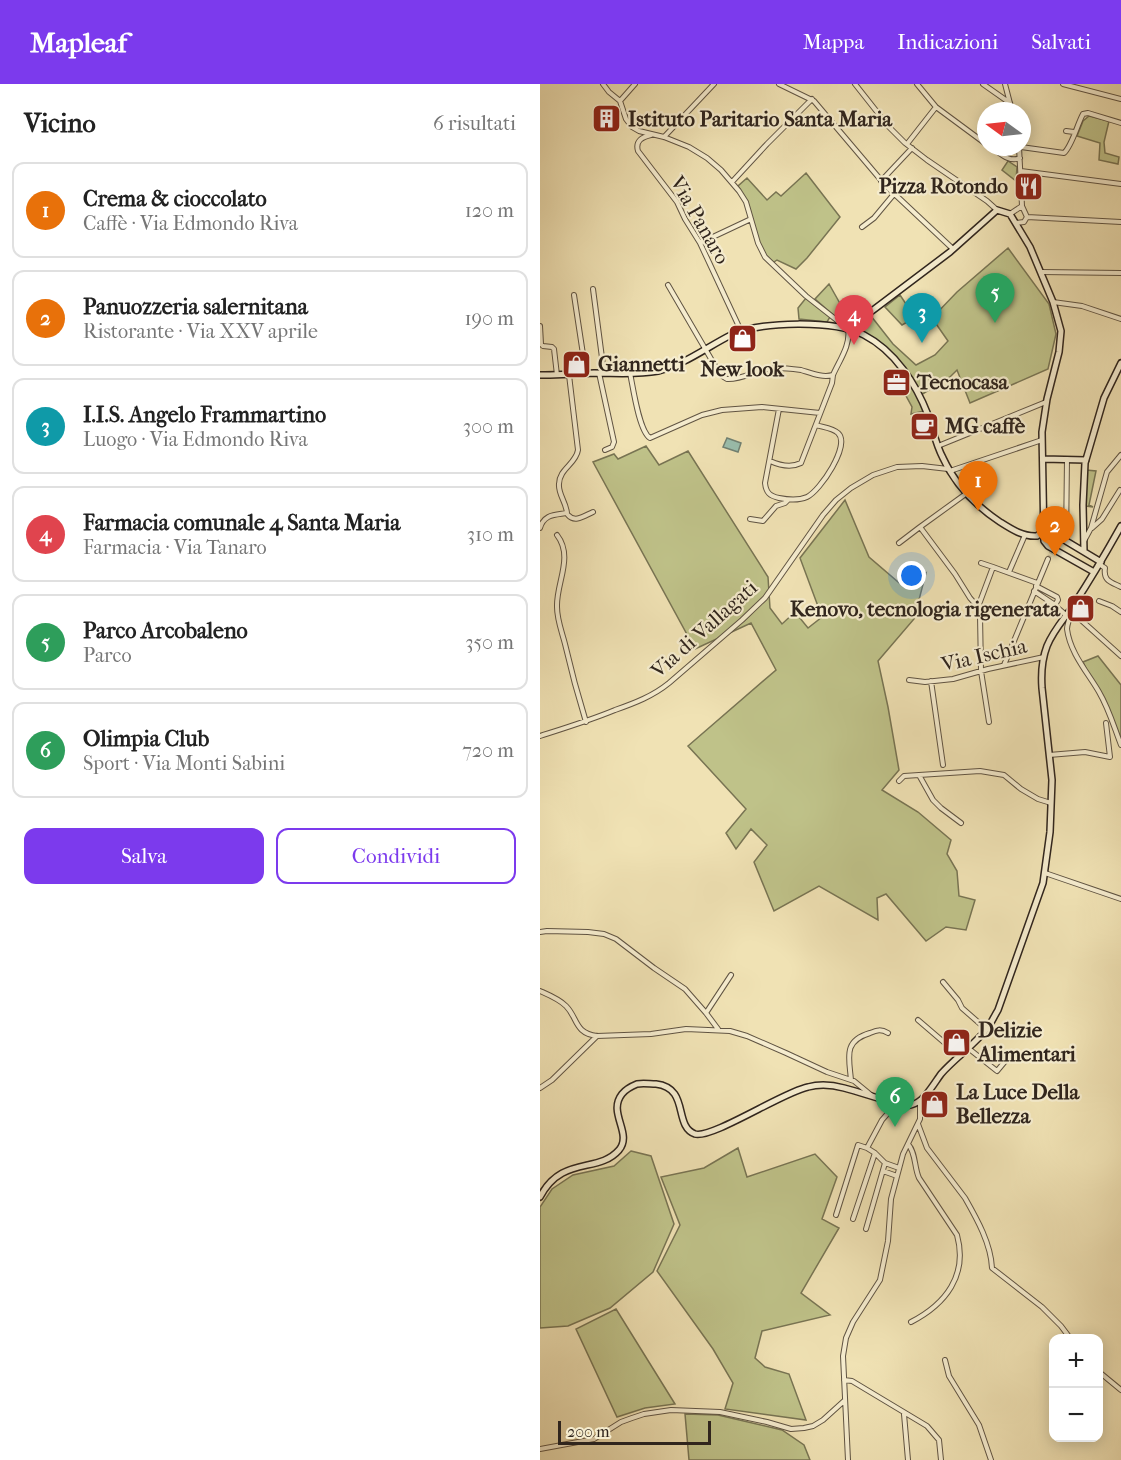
<!DOCTYPE html>
<html lang="it">
<head>
<meta charset="utf-8">
<style>
	body { margin:0; font-family:"IM FELL French Canon",serif; background:#f2f2f2; color:#222 }
	.controls { position:absolute; right:18px; bottom:18px; display:grid; overflow:hidden; border-radius:12px; box-shadow:0 3px 15px #0003 }
	.controls button { width:54px; height:54px; display:grid; place-items:center; padding:0; border:0; border-bottom:2px solid #e0e0e0; background:#fff; color:#222; font:30px sans-serif }
	.compass { position:absolute; left:437px; top:18px; width:54px; height:54px; border-radius:50%; background:#fff; box-shadow:0 3px 15px #0003; rotate:285deg }
	.scale { position:absolute; left:18px; bottom:15px; width:153px; box-sizing:border-box; padding-left:6px; border:3px solid #30251d; border-top:0; font-size:16px; line-height:21px; white-space:nowrap; color:#30251d; -webkit-text-stroke:4px #f5ecce; paint-order:stroke }
	.you { position:absolute; left:372px; top:492px; width:21px; height:21px; margin:-15px; border:4px solid #fff; border-radius:50%; background:#1a73e8; box-shadow:0 0 0 9px #1a73e833 }
	.badge { display:grid; place-items:center; width:39px; height:39px; border-radius:50%; background:#7c3aed; color:#fff; font-size:20px; font-weight:700 }
	.pin { position:absolute; translate:-50% -50px; filter:drop-shadow(0 2px 3px #0008) }
	.pin::after { content:''; position:absolute; top:32px; width:21px; height:18px; background:inherit; clip-path:polygon(0 0,100% 0,50% 100%) }
	.list { margin:0; padding:0; list-style:none }
	h2 { display:flex; justify-content:space-between; align-items:center; height:78px; margin:0; padding:0 24px; font-size:26px }
	h2 small { font-size:20px; font-weight:400; color:#767676 }
	.list li { display:grid; grid-template-columns:39px 1fr auto; gap:18px; align-items:center; box-sizing:border-box; height:96px; margin:0 12px 12px; padding:0 12px; border:2px solid #e0e0e0; border-radius:12px }
	.list b { display:block; font-size:22px; white-space:nowrap }
	.list p { margin:0; font-size:20px; white-space:nowrap; color:#767676 }
	.list em { font-size:20px; font-style:normal; color:#767676 }
	.actions { display:flex; gap:12px; padding:18px 24px }
	.actions a { flex:1; padding:14px 0; border:2px solid #7c3aed; border-radius:12px; text-align:center; font-size:21px; color:#7c3aed }
	.actions .main { background:#7c3aed; color:#fff }
	.map { position:relative; flex:none; width:581px; height:1376px; overflow:hidden }
	header { display:flex; align-items:center; gap:36px; box-sizing:border-box; height:84px; padding:0 30px; background:#7c3aed; color:#fff }
	header strong { font-size:28px }
	nav { display:flex; gap:33px; margin-inline-start:auto; font-size:21px }
	main { display:flex }
	aside { flex:1; background:#fff }
	.map>svg:first-child { display:block }
	.green { fill:#bfc289; stroke:#787453; stroke-width:1.5 }
	.water { fill:#9abead; stroke:#708173; stroke-width:1.5 }
	.lines { fill:none; stroke-linecap:round; stroke-linejoin:round }
	.street-tunnel { stroke:#cabc96; stroke-width:4; stroke-dasharray:4 2; stroke-linecap:butt }
	.street-casing { stroke:#605443; stroke-width:6 }
	.secondary-casing { stroke:#30251d; stroke-width:8 }
	.street { stroke:#f5ecce; stroke-width:4 }
	.secondary { stroke:#f5ecce; stroke-width:5 }
	.labels { text-anchor:middle; stroke-width:4.5; stroke-linejoin:round; paint-order:stroke }
	.poi-label { font-size:21px; font-weight:bold; fill:#30251d; stroke:#f5ecce; text-anchor:start }
	.street-label { font-size:21px; fill:#30251d; stroke:#f5ecce }
</style>
</head>
<body>
<header>
<strong>Mapleaf</strong>
<nav><a>Mappa</a><a>Indicazioni</a><a>Salvati</a></nav>
</header>
<main>
<aside>
<h2>Vicino<small>6 risultati</small></h2>
<ul class="list">
<li><span class="badge" style="background:#e8710a">1</span><div><b>Crema &amp; cioccolato</b><p>Caffè · Via Edmondo Riva</p></div><em>120 m</em></li>
<li><span class="badge" style="background:#e8710a">2</span><div><b>Panuozzeria salernitana</b><p>Ristorante · Via XXV aprile</p></div><em>190 m</em></li>
<li><span class="badge" style="background:#0f9aa8">3</span><div><b>I.I.S. Angelo Frammartino</b><p>Luogo · Via Edmondo Riva</p></div><em>300 m</em></li>
<li><span class="badge" style="background:#e0444e">4</span><div><b>Farmacia comunale 4 Santa Maria</b><p>Farmacia · Via Tanaro</p></div><em>310 m</em></li>
<li><span class="badge" style="background:#2e9e5b">5</span><div><b>Parco Arcobaleno</b><p>Parco</p></div><em>350 m</em></li>
<li><span class="badge" style="background:#2e9e5b">6</span><div><b>Olimpia Club</b><p>Sport · Via Monti Sabini</p></div><em>720 m</em></li>
</ul>
<div class="actions"><a class="main">Salva</a><a>Condividi</a></div>
</aside>
<div class="map">
<svg width="581" height="1376" viewBox="0 0 581 1376">
	<rect width="100%" height="100%" fill="#f0e2b4"/>
	<filter id="stains"><feTurbulence type="fractalNoise" baseFrequency=".00333" numOctaves="4"/><feColorMatrix values="0 0 0 0 .2 0 0 0 0 .09 0 0 0 0 .02 0 0 0 .5 -.17"/></filter>
	<radialGradient id="worn" r=".72"><stop offset=".6" stop-color="#630" stop-opacity="0"/><stop offset="1" stop-color="#630" stop-opacity=".3"/></radialGradient>
	<path class="green" d="M549,32L569,37L564,58L565,69L579,73L578,80L559,76L560,59L537,52L543,37Z
		M468,77L477,83L476,97L462,86Z
		M266,89L300,133L267,174L256,185L237,176L231,180L219,164L210,125L198,102L207,94L227,116L236,108L241,112Z
		M468,164L509,220L516,250L508,285L430,319L417,286L410,293L381,311L340,259L306,242L275,215L289,200L311,239L308,242L331,232L353,260L376,281L395,271L408,257L392,234L417,208Z
		M360,211L376,235L369,237L362,241L345,223Z
		M266,214L290,233L287,238L259,235L258,224Z
		M359,286L375,307L384,327L371,330L372,323L353,288Z
		M106,362L119,381L148,367L228,493L230,524L242,540L255,528L268,544L282,533L260,474L305,416L329,473L364,503L386,489L374,535L338,577L348,623L359,686L342,706L378,728L411,756L407,770L417,787L419,812L435,816L426,846L406,843L386,857L346,810L337,814L338,836L279,802L234,827L214,778L227,761L211,745L196,765L186,749L206,725L148,662L236,586L211,539L155,565L53,378L74,370L78,375Z
		M546,386L556,387L549,421L553,423L546,422Z
		M558,572L581,601V657L543,578Z
		M198,1064L207,1093L275,1070L297,1093L282,1135L299,1144L261,1209L290,1231L222,1247L215,1274L225,1283L249,1290L266,1336L185,1325L193,1299L173,1265L117,1187L140,1141L121,1093L164,1084Z
		M91,1067L111,1072L134,1140L113,1188L70,1224L28,1242L0,1244V1123L12,1105L33,1091L74,1082Z
		M76,1225L135,1320L105,1324L77,1333L36,1245Z
		M145,1330L178,1331L242,1346L264,1361L270,1376H149Z"/>
	<path class="water" d="M187,354L201,359L198,368L183,363Z"/>
	<g class="lines">
		<path class="street-tunnel" d="M508,475L511,469"/>
		<defs>
			<path id="street" d="M63,0L69,8L80,17
				M95,0L80,17L86,35L92,43L99,47L124,53L149,63L167,74L181,86L199,107L206,118L218,159L225,173L266,212L308,245C311,261 299,277 293,291C282,294 271,289 261,286C253,285 245,284 237,284C219,284 204,296 187,295L182,292L174,280L128,201
				M239,0L274,17L346,102L413,165
				M315,0L349,43L365,59L387,76L447,117L457,126
				M377,0L396,23L446,60
				M443,0L470,19
				M465,0L472,27
				M523,0L581,15
				M526,47L534,48
				M111,51C102,53 95,57 98,67L137,118L145,135L160,159L201,247
				M124,53L174,0
				M367,60L396,23
				M451,63C460,69 469,79 480,74
				M481,63L524,69C532,62 537,41 543,30L548,29L581,39
				M481,87L581,100
				M341,97L372,64
				M192,98L227,60L272,15
				M482,122L487,133
				M470,130L482,122L479,63
				M487,133L581,138
				M476,139L484,138L487,133
				M322,143L334,134L354,110
				M160,159L211,135
				M501,188L581,189
				M53,205L64,289
				M34,211L46,290
				M513,218L542,222L581,235
				M0,242L1,260L3,262L12,263L14,265L17,291
				M59,289L74,358L72,363L65,366
				M90,289C93,303 99,347 110,354L162,331L182,326L222,323L280,329
				M239,325L225,399C226,409 230,412 239,414C249,416 258,417 267,413C280,407 311,361 298,349C293,344 282,343 276,341
				M398,362L506,318
				M230,377C239,381 251,384 261,379L292,299L293,291
				M410,387L502,356
				M427,409L380,443L415,490L430,514L438,523
				M28,431C35,439 44,432 53,428
				M210,435L223,437L236,422L245,419L248,416
				M0,444C4,430 15,431 27,429C26,418 18,410 19,400C19,385 36,380 38,366L29,291
				M552,444L562,435L580,406
				M17,451C34,473 16,499 17,523C17,536 22,548 25,560C31,586 38,612 46,638
				M526,457L527,375
				M544,457L551,444L567,388L581,371
				M359,459L380,443
				M441,479L453,483
				M559,480L565,484C563,497 571,498 581,503
				M469,488L485,451
				M496,502L517,513L518,516L515,521
				M494,507L515,521L519,525L526,531
				M559,517L572,522L581,528
				M530,527C531,534 527,539 527,545C530,569 548,589 559,608C569,625 574,643 581,661
				M531,527L581,572
				M464,581L508,475
				M369,596L385,598L413,595L448,585L504,573
				M391,597L403,681
				M449,638L441,587L440,531L438,523L453,483L497,499
				M0,652C25,644 51,636 75,626C95,619 113,612 129,599L202,536L225,514L283,431L296,416L311,404L333,391L357,383L382,382L408,385
				M509,671L545,668L570,673L566,639
				M359,697L364,692L379,691
				M421,739L401,724L393,716L379,691L440,687L464,691L481,705L498,715L511,719
				M505,789L581,815
				M0,848L7,847L48,848L64,850L76,855L114,884L145,905L166,929L178,945
				M403,898L418,916L422,924L446,945
				M0,907C9,911 19,915 26,922C38,934 34,949 57,952L111,950L146,945L190,947L207,952L246,969L287,988L314,997L331,1011
				M166,929L191,891
				M378,936L420,972
				M428,964L457,987L472,969
				M311,996C309,973 303,957 330,949C337,946 341,945 348,949
				M0,1004L12,996L57,952
				M378,1040L387,1064L425,1114C437,1135 451,1160 452,1184L502,1223L521,1242L530,1254
				M368,1060C376,1069 374,1083 379,1094L417,1151C428,1191 406,1220 371,1238
				M327,1064L342,1036L356,1020
				M345,1079L359,1084
				M343,1087L357,1092
				M296,1131L318,1061L327,1064L335,1069L313,1135
				M326,1145L345,1079L335,1069
				M405,1276L409,1292L439,1341L451,1376
				M558,1287L581,1306
				M304,1296L312,1297L387,1342L399,1356L401,1376
				M364,1330L368,1376
				M0,1365L54,1355L81,1338L92,1334L104,1330L131,1326L180,1328L227,1338L251,1345L264,1344L273,1342L283,1336L304,1317
				M308,1376L303,1272L306,1254L313,1238L340,1196L348,1157L351,1115L363,1070L380,1035V1018"/>
			<path id="secondary" d="M308,245L410,168L457,126L470,130L490,163L513,218L521,247L519,268L507,315L502,348L504,457L508,462L554,488
				M0,291C18,291 36,290 54,289C76,289 97,291 118,287C144,281 167,263 191,251C222,237 294,236 324,251C355,267 376,300 388,331C393,346 396,361 403,374C415,400 436,422 460,438C471,445 483,453 497,452L504,446
				M503,375L546,376
				M504,446L526,457L561,478
				M544,467L543,421L545,379L564,314L581,279
				M0,1113C22,1071 58,1090 79,1066C93,1049 67,1029 82,1010C86,1005 92,1002 97,1000C103,999 110,1000 116,1000C150,1004 133,1042 155,1050C172,1055 245,1007 268,1003C279,1000 293,1001 304,1004C320,1008 336,1014 352,1018C356,1019 361,1022 365,1022C368,1022 375,1020 378,1018C386,1014 395,998 401,990C416,973 436,960 449,942C452,937 455,931 458,926L503,799L510,748L512,696L502,604C501,590 502,575 507,562C513,547 524,535 533,522C550,496 566,469 581,442"/>
		</defs>
		<use href="#street" class="street-casing"/>
		<use href="#secondary" class="secondary-casing"/>
		<use href="#street" class="street"/>
		<use href="#secondary" class="secondary"/>
	</g>
	<defs>
		<symbol id="building-square" viewBox="-11 -11 22 22"><rect x="-9" y="-9" width="18" height="18" rx="4" fill="#8f2418" stroke="#f5ecce"/><path d="M-4-6H4V6H1V3H-1V6H-4ZM-2.5-4.3h1.7v1.8h-1.7ZM.8-4.3h1.7v1.8H.8ZM-2.5-1h1.7V.8h-1.7ZM.8-1h1.7V.8H.8Z" fill="#fff"/></symbol>
		<symbol id="restaurant-square" viewBox="-11 -11 22 22"><rect x="-9" y="-9" width="18" height="18" rx="4" fill="#8f2418" stroke="#f5ecce"/><path d="M-5-6h1v4h1v-4h1v4h1v-4h1v5L-1.5 .5V6h-2V.5L-5-1ZM5-6V6H3V1.5H1.5Q1.5-4 5-6Z" fill="#fff"/></symbol>
		<symbol id="shop-square" viewBox="-11 -11 22 22"><rect x="-9" y="-9" width="18" height="18" rx="4" fill="#8f2418" stroke="#f5ecce"/><path d="M-5-2.5h2.3a2.7 3.5 0 0 1 5.4 0H5L5.5 6h-11ZM-1.5-2.5h3a1.5 2.3 0 0 0-3 0Z" fill="#fff"/></symbol>
		<symbol id="office-square" viewBox="-11 -11 22 22"><rect x="-9" y="-9" width="18" height="18" rx="4" fill="#8f2418" stroke="#f5ecce"/><path d="M-6-3h4V-5.5h4V-3h4V5H-6ZM-1-4.5V-3h2v-1.5ZM-6 0V1H6V0Z" fill="#fff"/></symbol>
		<symbol id="cafe-square" viewBox="-11 -11 22 22"><rect x="-9" y="-9" width="18" height="18" rx="4" fill="#8f2418" stroke="#f5ecce"/><path d="M-5.5-4.5H6V0H3Q3 3.5 0 3.5H-2.5Q-5.5 3.5-5.5 0ZM3-3.2v2h1.7v-2ZM-6 4.5H4V6H-6Z" fill="#fff"/></symbol>
	</defs>
	<g fill-rule="evenodd">
		<use href="#building-square" x="50" y="18" width="33" height="33"/>
		<use href="#restaurant-square" x="472" y="86" width="33" height="33"/>
		<use href="#shop-square" x="186" y="238" width="33" height="33"/>
		<use href="#shop-square" x="20" y="264" width="33" height="33"/>
		<use href="#office-square" x="340" y="282" width="33" height="33"/>
		<use href="#cafe-square" x="368" y="326" width="33" height="33"/>
		<use href="#shop-square" x="524" y="508" width="33" height="33"/>
		<use href="#shop-square" x="400" y="942" width="33" height="33"/>
		<use href="#shop-square" x="378" y="1004" width="33" height="33"/>
	</g>
	<g class="labels">
		<g class="poi-label">
			<text x="88" y="42">Istituto Paritario Santa Maria</text>
			<text x="468" y="109" text-anchor="end">Pizza Rotondo</text>
			<text x="58" y="287">Giannetti</text>
			<text x="202" y="292" text-anchor="middle">New look</text>
			<text x="377" y="305">Tecnocasa</text>
			<text x="405" y="349">MG caffè</text>
			<text x="520" y="532" text-anchor="end">Kenovo, tecnologia rigenerata</text>
			<text x="438" y="953">Delizie<tspan x="438" dy="24">Alimentari</tspan></text>
			<text x="416" y="1015">La Luce Della<tspan x="416" dy="24">Bellezza</tspan></text>
		</g>
		<g class="street-label">
			<text transform="translate(160 136) rotate(60)" y="7">Via Panaro</text>
			<text transform="translate(164 545) rotate(-42)" y="7">Via di Vallagati</text>
			<text transform="translate(444 571) rotate(-13)" y="7">Via Ischia</text>
		</g>
	</g>
	<rect width="100%" height="100%" filter="url(#stains)"/>
	<rect width="100%" height="100%" fill="url(#worn)"/>
</svg>
<div class="controls">
<button>+</button>
<button>−</button>
</div>
<svg class="compass" viewBox="-18 -18 36 36"><path d="M0-13l5 13h-10z" fill="#e53935"/><path d="M0 13l5-13h-10z" fill="#767676"/></svg>
<div class="scale">200 m</div>
<div class="you"></div>
<div class="pin badge" style="left:438px;top:427px;background:#e8710a">1</div>
<div class="pin badge" style="left:515px;top:472px;background:#e8710a">2</div>
<div class="pin badge" style="left:382px;top:259px;background:#0f9aa8">3</div>
<div class="pin badge" style="left:314px;top:261px;background:#e0444e">4</div>
<div class="pin badge" style="left:455px;top:239px;background:#2e9e5b">5</div>
<div class="pin badge" style="left:355px;top:1043px;background:#2e9e5b">6</div>
</div>
</main>
</body>
</html>
